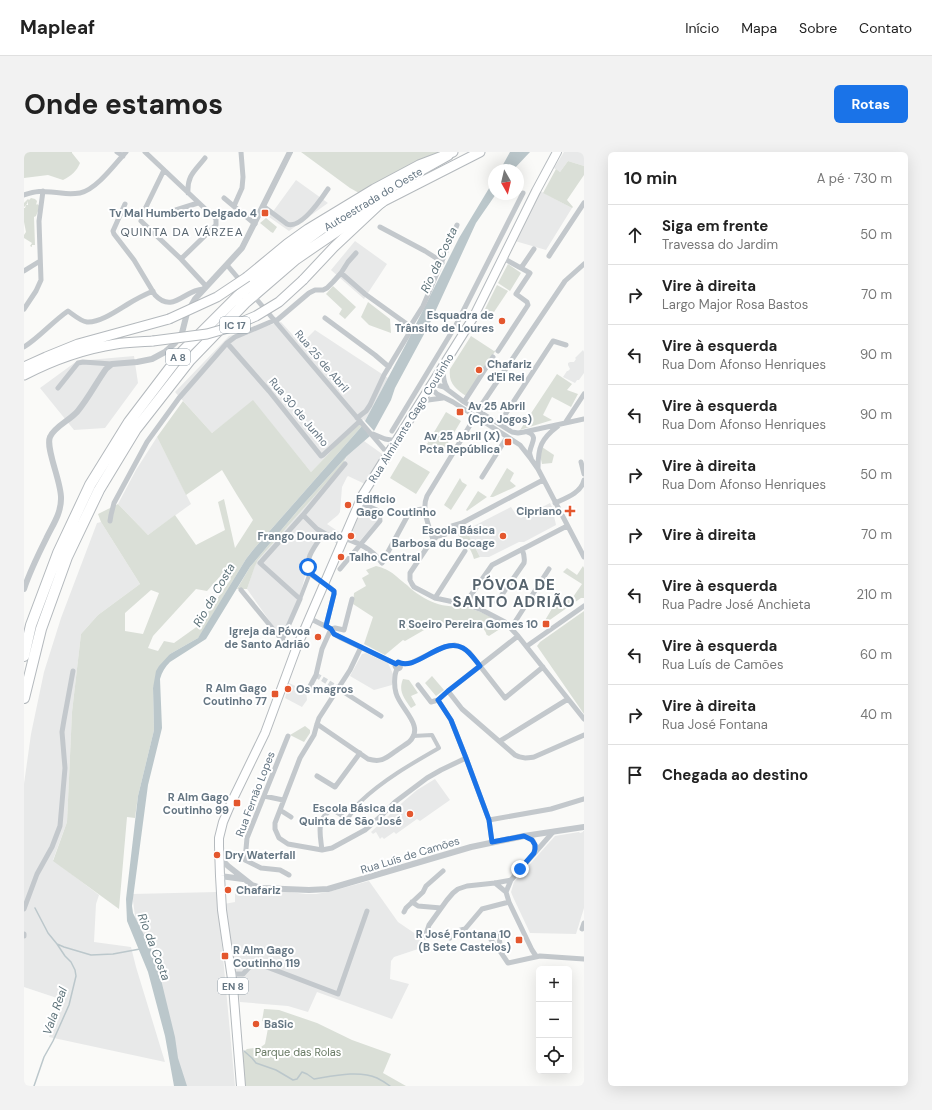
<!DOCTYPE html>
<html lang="pt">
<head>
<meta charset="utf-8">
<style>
	body { margin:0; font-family:"DM Sans",sans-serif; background:#f2f2f2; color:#222 }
	.controls { position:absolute; right:12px; bottom:12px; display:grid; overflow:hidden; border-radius:6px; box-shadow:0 4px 16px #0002 }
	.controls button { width:36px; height:36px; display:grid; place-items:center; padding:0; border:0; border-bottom:1px solid #e0e0e0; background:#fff; color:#222; font:20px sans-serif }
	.compass { position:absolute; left:464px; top:12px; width:36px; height:36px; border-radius:50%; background:#fff; box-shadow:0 4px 16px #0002; rotate:172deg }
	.stop { position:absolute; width:12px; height:12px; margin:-9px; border:3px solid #1a73e8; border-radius:50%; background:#fff }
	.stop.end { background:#1a73e8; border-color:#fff; box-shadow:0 1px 4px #0008 }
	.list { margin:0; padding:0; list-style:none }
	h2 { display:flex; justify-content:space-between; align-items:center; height:52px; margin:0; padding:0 16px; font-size:17px }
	h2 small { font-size:13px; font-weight:400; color:#767676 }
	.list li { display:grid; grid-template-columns:26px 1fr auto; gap:12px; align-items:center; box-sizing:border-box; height:60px; padding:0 16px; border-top:1px solid #e0e0e0 }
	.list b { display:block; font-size:15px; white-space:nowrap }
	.list p { margin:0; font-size:13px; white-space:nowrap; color:#767676 }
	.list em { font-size:13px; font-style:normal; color:#767676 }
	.icon { flex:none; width:22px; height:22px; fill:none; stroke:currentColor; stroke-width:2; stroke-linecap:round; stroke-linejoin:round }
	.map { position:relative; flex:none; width:560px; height:934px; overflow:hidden; border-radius:6px }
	header { display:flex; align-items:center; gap:24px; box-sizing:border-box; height:56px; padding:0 20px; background:#fff; border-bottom:1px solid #e0e0e0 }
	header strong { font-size:19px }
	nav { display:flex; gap:22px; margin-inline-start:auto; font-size:14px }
	.intro { display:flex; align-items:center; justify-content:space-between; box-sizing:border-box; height:96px; padding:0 24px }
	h1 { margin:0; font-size:28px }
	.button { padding:10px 18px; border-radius:6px; background:#1a73e8; color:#fff; font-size:14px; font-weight:700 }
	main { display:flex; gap:24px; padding:0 24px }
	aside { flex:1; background:#fff; border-radius:6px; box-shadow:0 4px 16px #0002 }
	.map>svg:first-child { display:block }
	.built { fill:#e8e9e9 }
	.green { fill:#dadfd7; fill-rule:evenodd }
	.water { fill:#bbc7cb }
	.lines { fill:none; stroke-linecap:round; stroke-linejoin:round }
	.stream { stroke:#bbc7cb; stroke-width:1.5 }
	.minor-tunnel { stroke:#d5d9db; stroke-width:5; stroke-dasharray:5 2.5; stroke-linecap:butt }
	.primary-casing { stroke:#b5babe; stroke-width:10 }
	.trunk-casing { stroke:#b4b9bd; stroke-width:11 }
	.motorway-casing { stroke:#b4b9bd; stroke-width:12 }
	.pedestrian { stroke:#c3c8cc; stroke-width:4 }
	.minor { stroke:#c3c8cc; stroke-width:5 }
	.tertiary { stroke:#c3c8cc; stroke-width:6 }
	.primary { stroke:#fff; stroke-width:8 }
	.trunk { stroke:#fff; stroke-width:9 }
	.motorway { stroke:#fff; stroke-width:10 }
	.trunk-bridge-casing { stroke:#b4b9bd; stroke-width:11; stroke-linecap:butt }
	.trunk-bridge { stroke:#fff; stroke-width:9 }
	.route { stroke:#1a73e8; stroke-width:5 }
	.poi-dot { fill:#e4572e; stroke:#fff; stroke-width:1.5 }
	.labels { text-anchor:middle; stroke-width:4; stroke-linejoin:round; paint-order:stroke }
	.shield { fill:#fff; stroke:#939fa8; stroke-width:1 }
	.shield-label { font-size:10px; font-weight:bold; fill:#657683 }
	.street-label { font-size:11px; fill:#657683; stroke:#fff }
	.poi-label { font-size:11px; font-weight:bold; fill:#657683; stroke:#fff; text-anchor:end }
	.park-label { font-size:11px; fill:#687a64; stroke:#fff }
	.neighbourhood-label { font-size:12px; letter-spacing:1px; fill:#57646e; stroke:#fff }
	.water-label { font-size:12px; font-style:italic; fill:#60757c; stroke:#fff }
	.district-label { font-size:15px; font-weight:bold; letter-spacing:1px; fill:#57646e; stroke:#fff }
</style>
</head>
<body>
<header>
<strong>Mapleaf</strong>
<nav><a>Início</a><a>Mapa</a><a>Sobre</a><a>Contato</a></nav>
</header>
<div class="intro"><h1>Onde estamos</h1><a class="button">Rotas</a></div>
<main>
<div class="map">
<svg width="560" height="934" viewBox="0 0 560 934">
	<rect width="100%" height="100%" fill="#fafaf8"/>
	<path class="built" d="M540,0H560V14L544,9L536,20L530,16Z
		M272,28L304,51L265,79L245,65Z
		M516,39L548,56L522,98L491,89Z
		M331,89L363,112L340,147L307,118Z
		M257,170L277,192L291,178L364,226L341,269L339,267L336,272L315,291L287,320L229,249L188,281L151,240L205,184Z
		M559,198L560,200V221L555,228H553L551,231L539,225L543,219H544L546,217L544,213V211L546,210H550L552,207L551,206Z
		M110,204L114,231L81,276L50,278L16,236L53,209Z
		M133,285L167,352L124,383L94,352L112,318Z
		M340,289L361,304L341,332L324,324L323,325L318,335L316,360L314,363L303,372L318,382L317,387L310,385L298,379L296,386L276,414L282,420L276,444L257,485L223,437L231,413L234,408L321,309L323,304Z
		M526,351L528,355L532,373L500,390H495L465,405H456L442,378L487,355L493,364L497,366Z
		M340,353L354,360L355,367L334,391L324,387Z
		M77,370L116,432L74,463L57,482L48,560L43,670L29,708L75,743L72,752L70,790L107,795L112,815L141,910L25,885L39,848L0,835V632L7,582L20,520L37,466L73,371Z
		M342,501L364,511L369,522L368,533L350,538L326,524L338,502Z
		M265,531L282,539L283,548L278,555L261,546Z
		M411,627L426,648L396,669L393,667L372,682L370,680L360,687L358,685L356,687L352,680L349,682L347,680L379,650L393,638Z
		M559,679H560V756L552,782L506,781L489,745L487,740L490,730L531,684L555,680L556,681L559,680Z
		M345,729L374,770L396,785L397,796L370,805L367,809L366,827L385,832L368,867L293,840L284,860L264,854L216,850L200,752L211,750V741L257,739L282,742H292L304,740Z
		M193,740L211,934H160L113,778L108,742Z"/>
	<path class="green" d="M0,0H48V1L56,11C53,19 47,24 39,28L24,23L0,26Z
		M277,0H415L335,41L326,36Z
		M544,9L560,14V23L543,48L549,55L548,56L519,41L532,17L536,20Z
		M7,46L11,47L13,49L12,53L13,52L16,54L12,64L10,65L11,93H8V95L6,94L8,91L0,86V83L2,80L0,70V56H1L2,53H4V49L3,52L0,55V51L4,47L5,48Z
		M242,66L253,75L249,81L247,80L236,71Z
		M484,112L497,121L486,139L474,131Z
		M473,133L484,139L464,169L457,165Z
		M309,134L332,155L321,167L315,162L318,157L302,142Z
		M344,150L366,167L367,181L345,173L337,165Z
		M447,184L470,199L472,198L442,244C432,237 424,231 426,217Z
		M533,222L548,232L543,238L554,242L547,255L528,245L519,263L528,268L496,278Z
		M229,248L287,320L315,291L336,272L338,274L229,398L222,407L177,482L174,486L146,502L129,536L130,578L114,644L111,666L103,665L95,757L29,709L43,670L48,560L57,482L74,463L116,432L77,370L74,362L94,352L124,383L151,363L172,393L201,378L194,350L200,347L211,396L229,368L213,343L198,318L162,343L133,285L159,249L188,281ZM199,421L207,427L184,460L178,471L150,491L140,489L134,499L124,496L129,484L172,437L183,439ZM127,438L135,441L119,482L101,479V461Z
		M422,260L437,269L418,301L403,292Z
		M518,295L530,303L528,311L518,312L516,303Z
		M323,304L318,313L234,408L231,414L223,437H213L226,415L275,357Z
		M379,304L406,320L392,342L366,326Z
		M483,316L490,321L486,329L492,334L489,336L469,345H466Z
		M436,326L438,330L443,333L427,358L420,353Z
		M454,339L463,345L443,359L442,358Z
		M442,377V378L456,405L450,407C447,396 441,390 433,382Z
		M352,414C368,418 370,423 383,433C391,441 401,447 411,451C421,455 432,454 442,456C456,458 469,465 479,475L465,484C460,481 464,484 461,479C458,474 452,472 447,471L445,474L414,470L381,489L379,488L361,503L340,492L349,465L329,452L330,441L342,434L338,426L345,422L342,418Z
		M559,414L560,416V446H557L520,472V470L533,448L539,451L544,442L549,445L558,432L539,420L543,416L553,423Z
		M560,459V562L513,494L516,490Z
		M408,524L420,538L412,544L401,531Z
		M379,527L385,528L394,541L387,544L392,553L387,556C380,546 374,539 379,527Z
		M281,574L286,578V581L280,590L266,583Z
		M240,857L255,858L293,871L328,888L367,902L359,921L382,934H219L217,902L223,897L237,895L241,892L245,871L238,869Z"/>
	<path class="water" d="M486,0H506L489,18H476Z
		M470,28V42H472L452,71L406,171L371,236L367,248L350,279L341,269L381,194L435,86Z
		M338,274L346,284L323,304L275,357L226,415L182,487L146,510C141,515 138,520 136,527L138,576L124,633L108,754L109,761L132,807L151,885L154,906L163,934H150L141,884L124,820L103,769L102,747L114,644L130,578L129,536L132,519L135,514L146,502L174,486L222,407L229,398Z"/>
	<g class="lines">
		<path class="stream" d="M11,756L24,781L33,792L40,795L67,803L89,802L116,797
			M220,899L228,906L232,911L252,918L269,928L273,927L278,920L283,922L290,927C309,924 335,918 353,926C357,928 362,931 366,934
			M10,934L20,905L29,889L45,853L52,824L51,818L47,810L41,804L33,792"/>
		<path class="minor-tunnel" d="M292,523L315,537"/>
		<defs>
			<path id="primary" d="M217,934L209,834L198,758L196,724L195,694V686L199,670L208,649L241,581L272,497L339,342L449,166L512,39L533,0"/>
			<path id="trunk" d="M223,125L263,92L284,77L350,37L395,13L429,0
				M279,128L310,95L358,50L456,0
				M0,215L22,205L54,192L145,167
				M0,223C29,208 59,197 92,192C104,190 117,190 129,189"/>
			<path id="motorway" d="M0,504L7,473L34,401L66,333L105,270L159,199L215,143L264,101L315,64L424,3
				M0,546L17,477L43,405L75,338L112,277L166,208L221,151L272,107L329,68L358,50"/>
		</defs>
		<use href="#primary" class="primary-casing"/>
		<use href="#trunk" class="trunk-casing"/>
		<use href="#motorway" class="motorway-casing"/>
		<path class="pedestrian" d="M276,447L286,421
			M307,657L323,667C328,662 331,655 336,650C359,628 387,612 415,596L408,583L389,584"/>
		<path class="minor" d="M93,0L99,4
			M121,0L192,67V73L157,107
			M140,18L121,57L129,63L139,62L174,51
			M164,41C163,23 171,19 181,6
			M0,43C17,37 21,40 37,41C43,42 50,42 56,41C72,38 91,12 102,0
			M200,46L231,72
			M101,52L89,79L90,82L110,108L131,143C149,162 160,138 179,137
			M210,54L218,36L219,25L217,0
			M239,54L263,72C277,78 298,46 304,37
			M117,69L157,107L182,134
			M356,75L401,99L412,106L418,111
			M525,104L560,51
			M203,113L214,126
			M497,116L510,97
			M0,119L16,109
			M317,121L341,142L387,175
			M234,149L284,208L364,302
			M0,157L12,139L17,128L15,69L19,39
			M301,166L351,203L365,215
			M252,169L285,141L291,138H299L303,136L309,130L317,121L324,110L332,101
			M203,191L245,239L297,304L299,303L336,269
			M0,195C16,185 28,170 44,159C50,163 56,169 63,170C76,171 94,158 104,152C112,147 120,143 129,139
			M474,199L504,153L503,150L492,142L506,121L479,106
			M419,215C419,222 419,230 423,236
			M34,236L54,211L59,210L88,212
			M397,250L404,248L419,246
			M440,250L469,205
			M454,258L541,129L560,112
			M333,266L342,259L346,253L360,223L384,183L387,173L399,154L408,133L433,73
			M560,267L500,280L494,281L488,280L440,250L420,235L413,233H408L409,238L413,242L429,250L496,293L507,307L514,317L560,405
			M541,271L560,242
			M475,272L529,189L542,193
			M368,279L432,173L499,41
			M503,280C515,284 507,291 506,299C505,301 506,303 507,306
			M349,282L361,287L373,289
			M557,310L560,322
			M514,316C514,295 517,287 534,274
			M458,325L483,285
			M531,351C542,346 557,341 560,328
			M279,363L293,377L300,381
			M86,369L87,363L90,351L123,290L155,246L203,191L211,185L251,168
			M438,371L428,374L420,378L406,391L386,421V428L388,432L390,435L411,446L444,453L458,458L481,470L494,484L560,567
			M414,384L422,382L438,371L519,328
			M320,386C336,392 347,396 358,411L384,363C389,358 394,357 400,357
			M409,388C405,373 397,358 403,344L451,265
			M316,417L356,369L355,359L335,350
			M217,438L258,488L272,497
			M411,446L441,399
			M473,450L500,411C501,406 500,402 498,397
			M444,453L447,443L468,413L543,374
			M285,466L307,477L310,482L317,486L372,512L375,511L377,513L376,516L374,517L372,516L371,514L372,512
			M302,474L310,442V439C303,432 294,429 287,422C276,412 293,391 300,381L318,391
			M487,476L525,417
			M258,488L276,447L236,411L279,363L321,312
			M503,494L560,454
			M337,495L326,518L295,566L293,572L290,583L276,606L251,671V677L255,686L264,692L298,698L308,696L341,678L356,665L371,650L403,626L417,618L442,606
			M377,512L387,511L420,495L431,493L437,495L445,500L481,546L519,515
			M394,533L407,550L414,548L424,539L494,484
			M315,537L357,564
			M284,538L292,523L298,497L307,477L311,476L320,478L328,447
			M424,539L438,557L491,603C498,607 503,606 510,605L560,583
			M414,548L427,568L442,606L465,668L468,690
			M293,572L344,607C358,611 362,606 372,599C376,596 381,593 385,590C402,574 376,557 372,541C370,534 370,523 373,517
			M264,584L223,686L221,708L237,716L256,718L265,723
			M476,589L544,547
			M293,624L311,635L336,601
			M240,644L259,648
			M256,658L267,665
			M465,668L527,657L560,647
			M501,684C509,686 513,692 510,700
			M298,698C296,681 292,670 307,657
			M471,731L482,740
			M388,750L394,754L417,756
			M0,757L13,722L28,695L36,674L41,616L38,580L40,568L49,519
			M380,760L382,756L399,740L402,734L419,719
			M558,777L560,771
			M0,782V784
			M401,785L405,773L423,748L429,741L434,737L443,734L471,731L487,728
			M426,786L433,779L441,777L458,757L485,750
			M476,799L477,797C475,792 476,788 475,783L471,781L466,786L473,797L476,799L484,811L516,804L560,807
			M512,804L508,798L485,750L482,740L487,728L529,680
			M208,822H219L230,810L314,842L343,759"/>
		<path class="tertiary" d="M0,437C6,419 14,403 22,387C28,374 37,362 37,347C38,331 21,296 26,285C30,275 46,268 53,260C64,247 72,231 82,217L88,212L113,210L128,207L141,200L151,191L158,181L163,161L171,147L218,96L266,0
			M197,701L200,710L204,714L228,733L237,736L285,738L304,737L447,695L500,684L560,675
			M196,724L219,727"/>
		<use href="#primary" class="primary"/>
		<use href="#trunk" class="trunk"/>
		<use href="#motorway" class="motorway"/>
		<defs>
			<path id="trunk-bridge" d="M145,167L193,145L223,125
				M129,189L183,182L204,176L232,164L255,150L279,128"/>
		</defs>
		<use href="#trunk-bridge" class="trunk-bridge-casing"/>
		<use href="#trunk-bridge" class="trunk-bridge"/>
	</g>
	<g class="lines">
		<path class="route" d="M284,415L286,421L310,439V442L302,474L307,477L310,482L372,512L374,510C392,520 417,484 439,496C446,500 451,508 456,514L424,539L414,548L427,568L442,606L465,668L468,690L500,684L508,688L511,693V697L510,701L496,717"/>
	</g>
	<g class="poi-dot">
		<rect x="237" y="57" width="8" height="8" rx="2"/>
		<circle cx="478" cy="169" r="4"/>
		<circle cx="455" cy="218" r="4"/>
		<rect x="432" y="256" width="8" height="8" rx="2"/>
		<rect x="480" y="286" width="8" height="8" rx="2"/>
		<circle cx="324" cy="353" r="4"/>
		<path d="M544 353h4v4h4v4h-4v4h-4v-4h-4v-4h4z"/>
		<circle cx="327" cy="384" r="4"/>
		<circle cx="479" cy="384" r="4"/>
		<circle cx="317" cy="405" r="4"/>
		<rect x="518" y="468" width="8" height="8" rx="2"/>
		<circle cx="294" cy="485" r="4"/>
		<circle cx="264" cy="537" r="4"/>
		<rect x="247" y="538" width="8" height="8" rx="2"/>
		<rect x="209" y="647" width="8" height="8" rx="2"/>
		<circle cx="386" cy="662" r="4"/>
		<circle cx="193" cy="703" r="4"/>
		<circle cx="204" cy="738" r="4"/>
		<rect x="491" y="784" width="8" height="8" rx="2"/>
		<rect x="197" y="800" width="8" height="8" rx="2"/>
		<circle cx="232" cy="872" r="4"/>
	</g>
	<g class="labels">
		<g class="shield">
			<rect x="196" y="165" width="30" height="16" rx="3"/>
			<rect x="142" y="197" width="24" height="16" rx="3"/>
			<rect x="194" y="826" width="30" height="16" rx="3"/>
		</g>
		<g class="shield-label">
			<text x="211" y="177">IC 17</text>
			<text x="154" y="209">A 8</text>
			<text x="209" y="838">EN 8</text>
		</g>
		<g class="street-label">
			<text transform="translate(349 47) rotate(-31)" y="4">Autoestrada do Oeste</text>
			<text transform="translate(298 209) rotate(50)" y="4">Rua 25 de Abril</text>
			<text transform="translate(275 260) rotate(50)" y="4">Rua 30 de Junho</text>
			<text transform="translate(387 266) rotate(-58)" y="4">Rua Almirante Gago Coutinho</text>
			<text transform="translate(231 642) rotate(-69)" y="4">Rua Fernão Lopes</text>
			<text transform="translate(386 703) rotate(-17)" y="4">Rua Luís de Camões</text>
		</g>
		<g class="poi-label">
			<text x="233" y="65">Tv Mal Humberto Delgado 4</text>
			<text x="470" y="167">Esquadra de<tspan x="470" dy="13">Trânsito de Loures</tspan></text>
			<text x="463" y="216" text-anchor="start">Chafariz<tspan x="463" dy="13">d'El Rei</tspan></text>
			<text x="444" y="258" text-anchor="start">Av 25 Abril<tspan x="444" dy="13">(Cpo Jogos)</tspan></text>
			<text x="476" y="288">Av 25 Abril (X)<tspan x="476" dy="13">Pcta República</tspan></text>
			<text x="332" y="351" text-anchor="start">Edificio<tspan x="332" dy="13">Gago Coutinho</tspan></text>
			<text x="538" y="363">Cipriano</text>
			<text x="471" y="382">Escola Básica<tspan x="471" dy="13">Barbosa du Bocage</tspan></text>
			<text x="319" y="388">Frango Dourado</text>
			<text x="325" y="409" text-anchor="start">Talho Central</text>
			<text x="514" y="476">R Soeiro Pereira Gomes 10</text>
			<text x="286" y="483">Igreja da Póvoa<tspan x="286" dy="13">de Santo Adrião</tspan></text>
			<text x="243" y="540">R Alm Gago<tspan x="243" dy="13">Coutinho 77</tspan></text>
			<text x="272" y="541" text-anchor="start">Os magros</text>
			<text x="205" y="649">R Alm Gago<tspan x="205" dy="13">Coutinho 99</tspan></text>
			<text x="378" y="660">Escola Básica da<tspan x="378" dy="13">Quinta de São José</tspan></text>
			<text x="201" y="707" text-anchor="start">Dry Waterfall</text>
			<text x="212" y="742" text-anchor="start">Chafariz</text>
			<text x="487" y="786">R José Fontana 10<tspan x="487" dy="13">(B Sete Castelos)</tspan></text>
			<text x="209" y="802" text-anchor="start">R Alm Gago<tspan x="209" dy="13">Coutinho 119</tspan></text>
			<text x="240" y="876" text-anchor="start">BaSic</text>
		</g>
		<g class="park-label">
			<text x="274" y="904">Parque das Rolas</text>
		</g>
		<g class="neighbourhood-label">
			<text x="158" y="84">QUINTA DA VÁRZEA</text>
		</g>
		<g class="water-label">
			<text transform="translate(415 108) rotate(-65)" y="4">Rio da Costa</text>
			<text transform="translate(190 443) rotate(-60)" y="4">Rio da Costa</text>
			<text transform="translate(130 795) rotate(69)" y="4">Rio da Costa</text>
			<text transform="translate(31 859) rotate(-70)" y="4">Vala Real</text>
		</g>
		<g class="district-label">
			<text x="490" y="438">PÓVOA DE<tspan x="490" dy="17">SANTO ADRIÃO</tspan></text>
		</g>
	</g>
</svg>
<div class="controls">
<button>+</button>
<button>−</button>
<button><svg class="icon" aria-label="locate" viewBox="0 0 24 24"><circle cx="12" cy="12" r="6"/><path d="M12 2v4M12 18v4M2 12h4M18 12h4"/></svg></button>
</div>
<svg class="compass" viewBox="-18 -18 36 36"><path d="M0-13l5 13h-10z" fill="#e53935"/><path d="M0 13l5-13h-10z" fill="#767676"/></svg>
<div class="stop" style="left:284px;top:415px"></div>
<div class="stop end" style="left:496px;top:717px"></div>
</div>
<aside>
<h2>10 min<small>A pé · 730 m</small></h2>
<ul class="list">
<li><svg class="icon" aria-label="ahead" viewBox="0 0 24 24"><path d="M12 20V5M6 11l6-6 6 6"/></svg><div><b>Siga em frente</b><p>Travessa do Jardim</p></div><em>50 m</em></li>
<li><svg class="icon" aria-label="right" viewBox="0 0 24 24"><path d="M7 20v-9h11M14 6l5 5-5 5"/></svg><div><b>Vire à direita</b><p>Largo Major Rosa Bastos</p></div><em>70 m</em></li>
<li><svg class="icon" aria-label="left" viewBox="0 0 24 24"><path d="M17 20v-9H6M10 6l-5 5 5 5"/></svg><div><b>Vire à esquerda</b><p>Rua Dom Afonso Henriques</p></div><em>90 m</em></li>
<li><svg class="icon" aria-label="left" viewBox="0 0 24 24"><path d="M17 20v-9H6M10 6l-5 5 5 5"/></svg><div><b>Vire à esquerda</b><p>Rua Dom Afonso Henriques</p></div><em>90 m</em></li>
<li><svg class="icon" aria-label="right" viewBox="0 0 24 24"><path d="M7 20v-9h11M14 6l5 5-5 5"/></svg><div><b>Vire à direita</b><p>Rua Dom Afonso Henriques</p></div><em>50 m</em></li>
<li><svg class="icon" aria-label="right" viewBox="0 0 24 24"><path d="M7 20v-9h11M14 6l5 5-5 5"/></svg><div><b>Vire à direita</b></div><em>70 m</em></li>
<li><svg class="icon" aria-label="left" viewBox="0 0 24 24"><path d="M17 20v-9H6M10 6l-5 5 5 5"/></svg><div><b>Vire à esquerda</b><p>Rua Padre José Anchieta</p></div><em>210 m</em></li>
<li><svg class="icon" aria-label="left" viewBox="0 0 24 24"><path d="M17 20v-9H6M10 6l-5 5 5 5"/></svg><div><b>Vire à esquerda</b><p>Rua Luís de Camões</p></div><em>60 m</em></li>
<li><svg class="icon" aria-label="right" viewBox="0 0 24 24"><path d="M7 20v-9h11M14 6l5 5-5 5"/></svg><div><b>Vire à direita</b><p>Rua José Fontana</p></div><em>40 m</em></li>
<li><svg class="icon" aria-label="arrive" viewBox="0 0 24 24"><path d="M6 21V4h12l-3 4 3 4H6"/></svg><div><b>Chegada ao destino</b></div></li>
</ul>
</aside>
</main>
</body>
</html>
